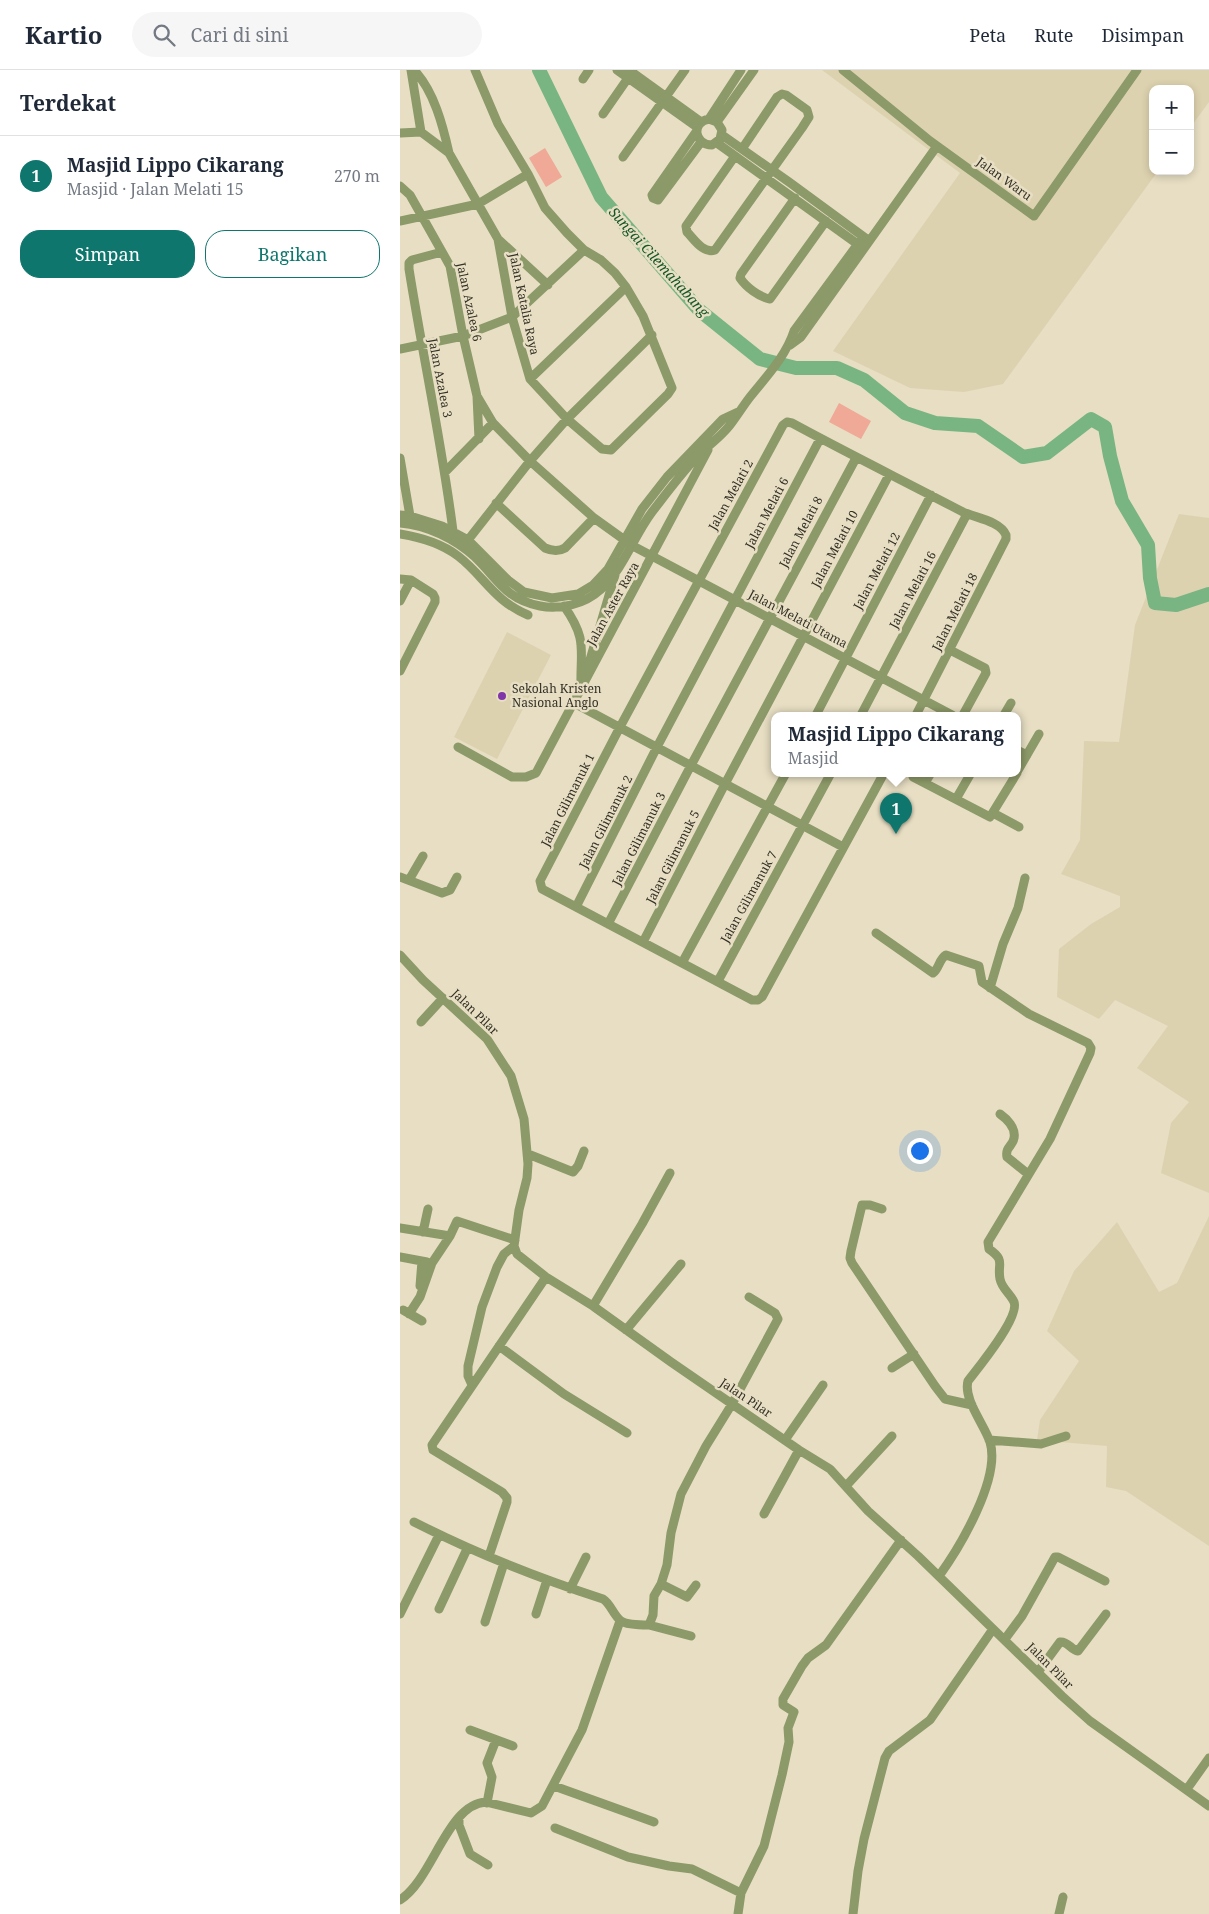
<!DOCTYPE html>
<html lang="id">
<head>
<meta charset="utf-8">
<style>
	body { margin:0; font-family:"Noto Serif",serif; background:#f6f6f7; color:#1f2937 }
	.controls { position:absolute; right:15px; top:15px; display:grid; overflow:hidden; border-radius:10px; box-shadow:0 2px 8px #0003 }
	.controls button { width:45px; height:45px; display:grid; place-items:center; padding:0; border:0; border-bottom:1px solid #e0e1e3; background:#fff; color:#1f2937; font:25px sans-serif }
	.you { position:absolute; left:519px; top:1080px; width:18px; height:18px; margin:-12px; border:4px solid #fff; border-radius:50%; background:#1a73e8; box-shadow:0 0 0 8px #1a73e833 }
	.badge { display:grid; place-items:center; width:32px; height:32px; border-radius:50%; background:#0f766e; color:#fff; font-size:16px; font-weight:700 }
	.pin { position:absolute; translate:-50% -41px; filter:drop-shadow(0 1px 2px #0008) }
	.pin::after { content:''; position:absolute; top:26px; width:18px; height:15px; background:inherit; clip-path:polygon(0 0,100% 0,50% 100%) }
	.popup { position:absolute; left:371px; top:642px; width:250px; height:65px; box-sizing:border-box; display:grid; place-content:center; border-radius:10px; background:#fff; filter:drop-shadow(0 1px 4px #0005); font-size:16px; white-space:nowrap; color:#747a83 }
	.popup b { font-size:19px; color:#1f2937 }
	.popup::after { content:''; position:absolute; left:50%; top:100%; margin-left:-10px; border:10px solid transparent; border-top-color:#fff }
	.list { margin:0; padding:0; list-style:none }
	h2 { display:flex; justify-content:space-between; align-items:center; height:65px; margin:0; padding:0 20px; font-size:21px }
	h2 small { font-size:16px; font-weight:400; color:#747a83 }
	.list li { display:grid; grid-template-columns:32px 1fr auto; gap:15px; align-items:center; box-sizing:border-box; height:80px; padding:0 20px; border-top:1px solid #e0e1e3 }
	.list b { display:block; font-size:19px; white-space:nowrap }
	.list p { margin:0; font-size:16px; white-space:nowrap; color:#747a83 }
	.list em { font-size:16px; font-style:normal; color:#747a83 }
	.actions { display:flex; gap:10px; padding:15px 20px }
	.actions a { flex:1; padding:11px 0; border:1px solid #0f766e; border-radius:20px; text-align:center; font-size:18px; color:#0f766e }
	.actions .main { background:#0f766e; color:#fff }
	.icon { flex:none; width:28px; height:28px; fill:none; stroke:currentColor; stroke-width:2; stroke-linecap:round; stroke-linejoin:round }
	.map { position:relative; flex:none; width:809px; height:1844px; overflow:hidden }
	header { display:flex; align-items:center; gap:30px; box-sizing:border-box; height:70px; padding:0 25px; background:#fff; border-bottom:1px solid #e0e1e3 }
	header strong { font-size:24px }
	nav { display:flex; gap:28px; margin-inline-start:auto; font-size:18px }
	.search { width:350px; height:45px; background:#f6f6f7; display:flex; align-items:center; gap:12px; box-sizing:border-box; padding:0 18px; border-radius:28px; color:#747a83; font-size:19px }
	main { display:flex }
	aside { flex:1; background:#fff }
	.map>svg:first-child { display:block }
	.built { fill:#ddd2af }
	.green { fill:#efa996 }
	.lines { fill:none; stroke-linecap:round; stroke-linejoin:round }
	.river { stroke:#78b582; stroke-width:14 }
	.street { stroke:#8c9968; stroke-width:9 }
	.poi-dot { fill:#8036a8; stroke:#e7dec3; stroke-width:2 }
	.labels { text-anchor:middle; stroke-width:5; stroke-linejoin:round; paint-order:stroke }
	.street-label { font-size:12px; fill:#333025; stroke:#e7dec3 }
	.poi-label { font-size:12px; fill:#333025; stroke:#e7dec3; text-anchor:start }
	.water-label { font-size:14px; font-style:italic; fill:#135727; stroke:#e7dec3 }
</style>
</head>
<body>
<header>
<strong>Kartio</strong>
<div class="search"><svg class="icon" aria-label="search" viewBox="0 0 24 24"><circle cx="10" cy="10" r="6"/><path d="M15 15l6 6"/></svg>Cari di sini</div>
<nav><a>Peta</a><a>Rute</a><a>Disimpan</a></nav>
</header>
<main>
<aside>
<h2>Terdekat<small></small></h2>
<ul class="list">
<li><span class="badge">1</span><div><b>Masjid Lippo Cikarang</b><p>Masjid · Jalan Melati 15</p></div><em>270 m</em></li>
</ul>
<div class="actions"><a class="main">Simpan</a><a>Bagikan</a></div>
</aside>
<div class="map">
<svg width="809" height="1844" viewBox="0 0 809 1844">
	<rect width="100%" height="100%" fill="#e7dec3"/>
	<path class="built" d="M422,0H809V32L790,58V19H753V101H758L603,314L564,322L510,318L433,281L560,103Z
		M779,444L809,448V1123L761,1103L771,1053L789,1032L737,998L768,956L715,930L699,949L657,927L659,879L691,854L720,837V826L661,804L680,770L684,671L719,672L735,555Z
		M107,562L151,585L97,689L54,667Z
		M809,1146V1476L726,1421L706,1417L707,1376L637,1370L640,1350L679,1291L647,1261L674,1201L717,1152L759,1222L777,1213Z"/>
	<path class="green" d="M145,78L162,107L146,117L129,88Z
		M439,333L471,351L461,369L429,352Z"/>
	<g class="lines">
		<path class="river" d="M139,0L201,127L299,240L360,289L396,298H437L464,310L505,343L535,353L578,356L623,387L647,383L691,349L705,357L710,386L722,431L748,475L750,508L755,533L776,535L809,524"/>
		<path class="street" d="M11,0L21,62
			M14,0C34,21 43,56 49,83
			M217,0L297,57
			M229,0L301,52
			M443,0L530,71L634,146L737,0
			M183,9L189,0
			M203,44L228,8
			M309,49L317,52L322,60L320,69L312,75C294,75 291,52 309,49L341,0
			M317,52L354,0
			M21,62L49,83L98,169L112,247L130,309L167,349L202,379L211,380L268,324L272,318L270,313L243,246L226,217L215,203L201,190L184,180L167,163L145,138L128,104L98,54L75,0
			M296,62L252,125L253,128L258,130L301,72
			M0,63L21,62
			M322,65L389,112L468,170
			M317,73L463,178
			M335,86L286,156L287,162C294,169 303,184 315,180L402,58L409,47L407,40L386,25L382,24L377,27L342,79
			M223,87L285,0
			M0,116L10,125L50,196L63,266L77,326L79,369
			M395,128L341,204L340,208C346,217 359,227 370,229L426,151
			M0,151L78,134L128,104
			M98,169L148,215
			M42,182L12,190L9,193V199C23,287 42,374 53,461
			M390,275L401,267L537,76
			M0,279L63,266L112,247L184,180
			M130,309L226,217
			M77,326L93,353L130,391L194,448L233,476L552,645
			M0,388L10,446
			M45,402L93,353
			M96,433L145,478C152,481 158,482 165,478L194,448
			M0,445L10,446L42,456L68,470L108,510L124,522L152,528L178,524L193,515L208,499L242,439L267,407L323,349L338,342
			M0,453C27,455 55,469 75,487C98,509 105,529 140,536C160,540 185,534 200,520C224,499 233,467 252,442C266,424 280,405 295,389C306,377 320,368 330,355C337,346 343,336 350,327C366,307 386,286 394,261L463,167
			M0,464C19,467 42,474 58,486C84,506 94,531 128,545
			M68,470L130,391L167,349L252,265
			M0,509L11,510L33,524L35,528V532L0,601
			M0,531L11,510
			M164,536C188,570 180,579 181,617
			M550,580L585,598L586,603L563,645
			M187,600L215,505
			M174,633L443,777
			M416,645L531,425
			M461,645L567,444
			M604,645L611,633
			M58,677L112,707H126L136,703L308,380
			M617,680L627,685
			M617,702L639,664
			M484,703L362,927L358,930H352L142,819L140,811L220,657L383,355L387,352L392,353C449,384 506,412 563,442C576,448 600,451 606,465V469L516,645
			M513,707L590,747L617,703
			M525,713L531,703
			M556,729L571,703
			M593,743L619,757
			M0,807L42,823L50,820L57,807
			M9,810L23,786
			M176,837L257,677L420,369
			M208,854L288,701L456,388
			M476,863L533,903C539,899 539,889 546,885L579,896L582,912L629,944L688,973L691,978L690,983L650,1069L588,1172L589,1179C606,1191 597,1193 600,1209C602,1219 610,1223 614,1232C620,1247 578,1298 568,1311C563,1329 584,1354 590,1372C601,1408 560,1477 539,1506
			M243,872L325,714L489,405
			M0,885L23,910L87,969L111,1006L124,1049L128,1094L127,1108L119,1140L114,1176L117,1184L146,1207L193,1236L271,1292L399,1380L430,1399L468,1441L518,1486L662,1626L690,1651L809,1736
			M282,893L386,703
			M318,911L431,703
			M590,918L603,874L618,838L625,808
			M21,952L43,928
			M600,1044C607,1049 616,1058 614,1068C613,1076 605,1077 607,1087L628,1104
			M128,1084L173,1102L178,1096L184,1081
			M482,1139L470,1135H462L451,1181L450,1188L452,1193L535,1316L545,1329L572,1335
			M0,1158L50,1166
			M23,1162L28,1139
			M0,1187L27,1192
			M20,1216L22,1191
			M193,1236L242,1154L270,1103
			M3,1240L22,1251
			M9,1244L20,1227L32,1193L50,1166L57,1151L115,1170
			M226,1260L281,1194
			M99,1276L164,1324L227,1363
			M492,1298L514,1284
			M72,1315L68,1306V1296L82,1237L97,1197L104,1184L114,1176
			M385,1370L423,1315
			M589,1370L641,1374L666,1366
			M446,1416L492,1366
			M364,1444L399,1380
			M14,1452C75,1483 138,1508 203,1529C211,1534 213,1545 221,1551C227,1555 241,1555 249,1555L253,1545L254,1526L261,1514L267,1495L271,1463L281,1424L306,1376L332,1334L378,1249L375,1243L349,1227
			M89,1486L107,1432V1428L102,1422L33,1380L32,1375L146,1207
			M261,1514L287,1527L296,1515
			M170,1519L186,1487
			M39,1539L67,1479
			M0,1544L39,1465
			M136,1544L147,1510
			M85,1552L104,1493
			M249,1555L291,1566
			M605,1569L622,1546L655,1487H658L705,1511
			M638,1602L660,1572C668,1571 671,1580 678,1581L706,1544
			M70,1660L113,1676
			M154,1716L254,1752
			M787,1719L809,1688
			M87,1733L92,1707L87,1693L96,1670
			M59,1747V1755L70,1784L88,1795
			M155,1758L228,1787L269,1796L292,1799L341,1823
			M0,1830C33,1809 47,1734 86,1732L131,1743L142,1736L182,1660L220,1551
			M338,1844L341,1823L364,1776L382,1705L389,1672L388,1658L394,1642L383,1635V1629L402,1596L408,1588L426,1575L501,1470
			M453,1844L458,1801L464,1769L485,1688L489,1681L530,1650L593,1559
			M659,1844L663,1827"/>
	</g>
	<circle class="poi-dot" cx="102" cy="626" r="5"/>
	<g class="labels">
		<g class="street-label">
			<text transform="translate(604 109) rotate(36)" y="4">Jalan Waru</text>
			<text transform="translate(69 232) rotate(78)" y="4">Jalan Azalea 6</text>
			<text transform="translate(124 234) rotate(78)" y="4">Jalan Katalia Raya</text>
			<text transform="translate(40 308) rotate(79)" y="4">Jalan Azalea 3</text>
			<text transform="translate(331 425) rotate(-61)" y="4">Jalan Melati 2</text>
			<text transform="translate(367 443) rotate(-62)" y="4">Jalan Melati 6</text>
			<text transform="translate(401 462) rotate(-62)" y="4">Jalan Melati 8</text>
			<text transform="translate(435 479) rotate(-62)" y="4">Jalan Melati 10</text>
			<text transform="translate(477 501) rotate(-62)" y="4">Jalan Melati 12</text>
			<text transform="translate(513 520) rotate(-62)" y="4">Jalan Melati 16</text>
			<text transform="translate(213 534) rotate(-61)" y="4">Jalan Aster Raya</text>
			<text transform="translate(555 542) rotate(-63)" y="4">Jalan Melati 18</text>
			<text transform="translate(398 549) rotate(28)" y="4">Jalan Melati Utama</text>
			<text transform="translate(168 730) rotate(-63)" y="4">Jalan Gilimanuk 1</text>
			<text transform="translate(206 752) rotate(-63)" y="4">Jalan Gilimanuk 2</text>
			<text transform="translate(239 769) rotate(-63)" y="4">Jalan Gilimanuk 3</text>
			<text transform="translate(273 787) rotate(-63)" y="4">Jalan Gilimanuk 5</text>
			<text transform="translate(349 827) rotate(-61)" y="4">Jalan Gilimanuk 7</text>
			<text transform="translate(75 942) rotate(44)" y="4">Jalan Pilar</text>
			<text transform="translate(346 1328) rotate(34)" y="4">Jalan Pilar</text>
			<text transform="translate(650 1596) rotate(45)" y="4">Jalan Pilar</text>
		</g>
		<g class="poi-label">
			<text x="112" y="623">Sekolah Kristen<tspan x="112" dy="14">Nasional Anglo</tspan></text>
		</g>
		<g class="water-label">
			<text transform="translate(259 192) rotate(48)" y="5">Sungai Cilemahabang</text>
		</g>
	</g>
</svg>
<div class="controls">
<button>+</button>
<button>−</button>
</div>
<div class="you"></div>
<div class="pin badge" style="left:496px;top:764px">1</div>
<div class="popup"><b>Masjid Lippo Cikarang</b>Masjid</div>
</div>
</main>
</body>
</html>
